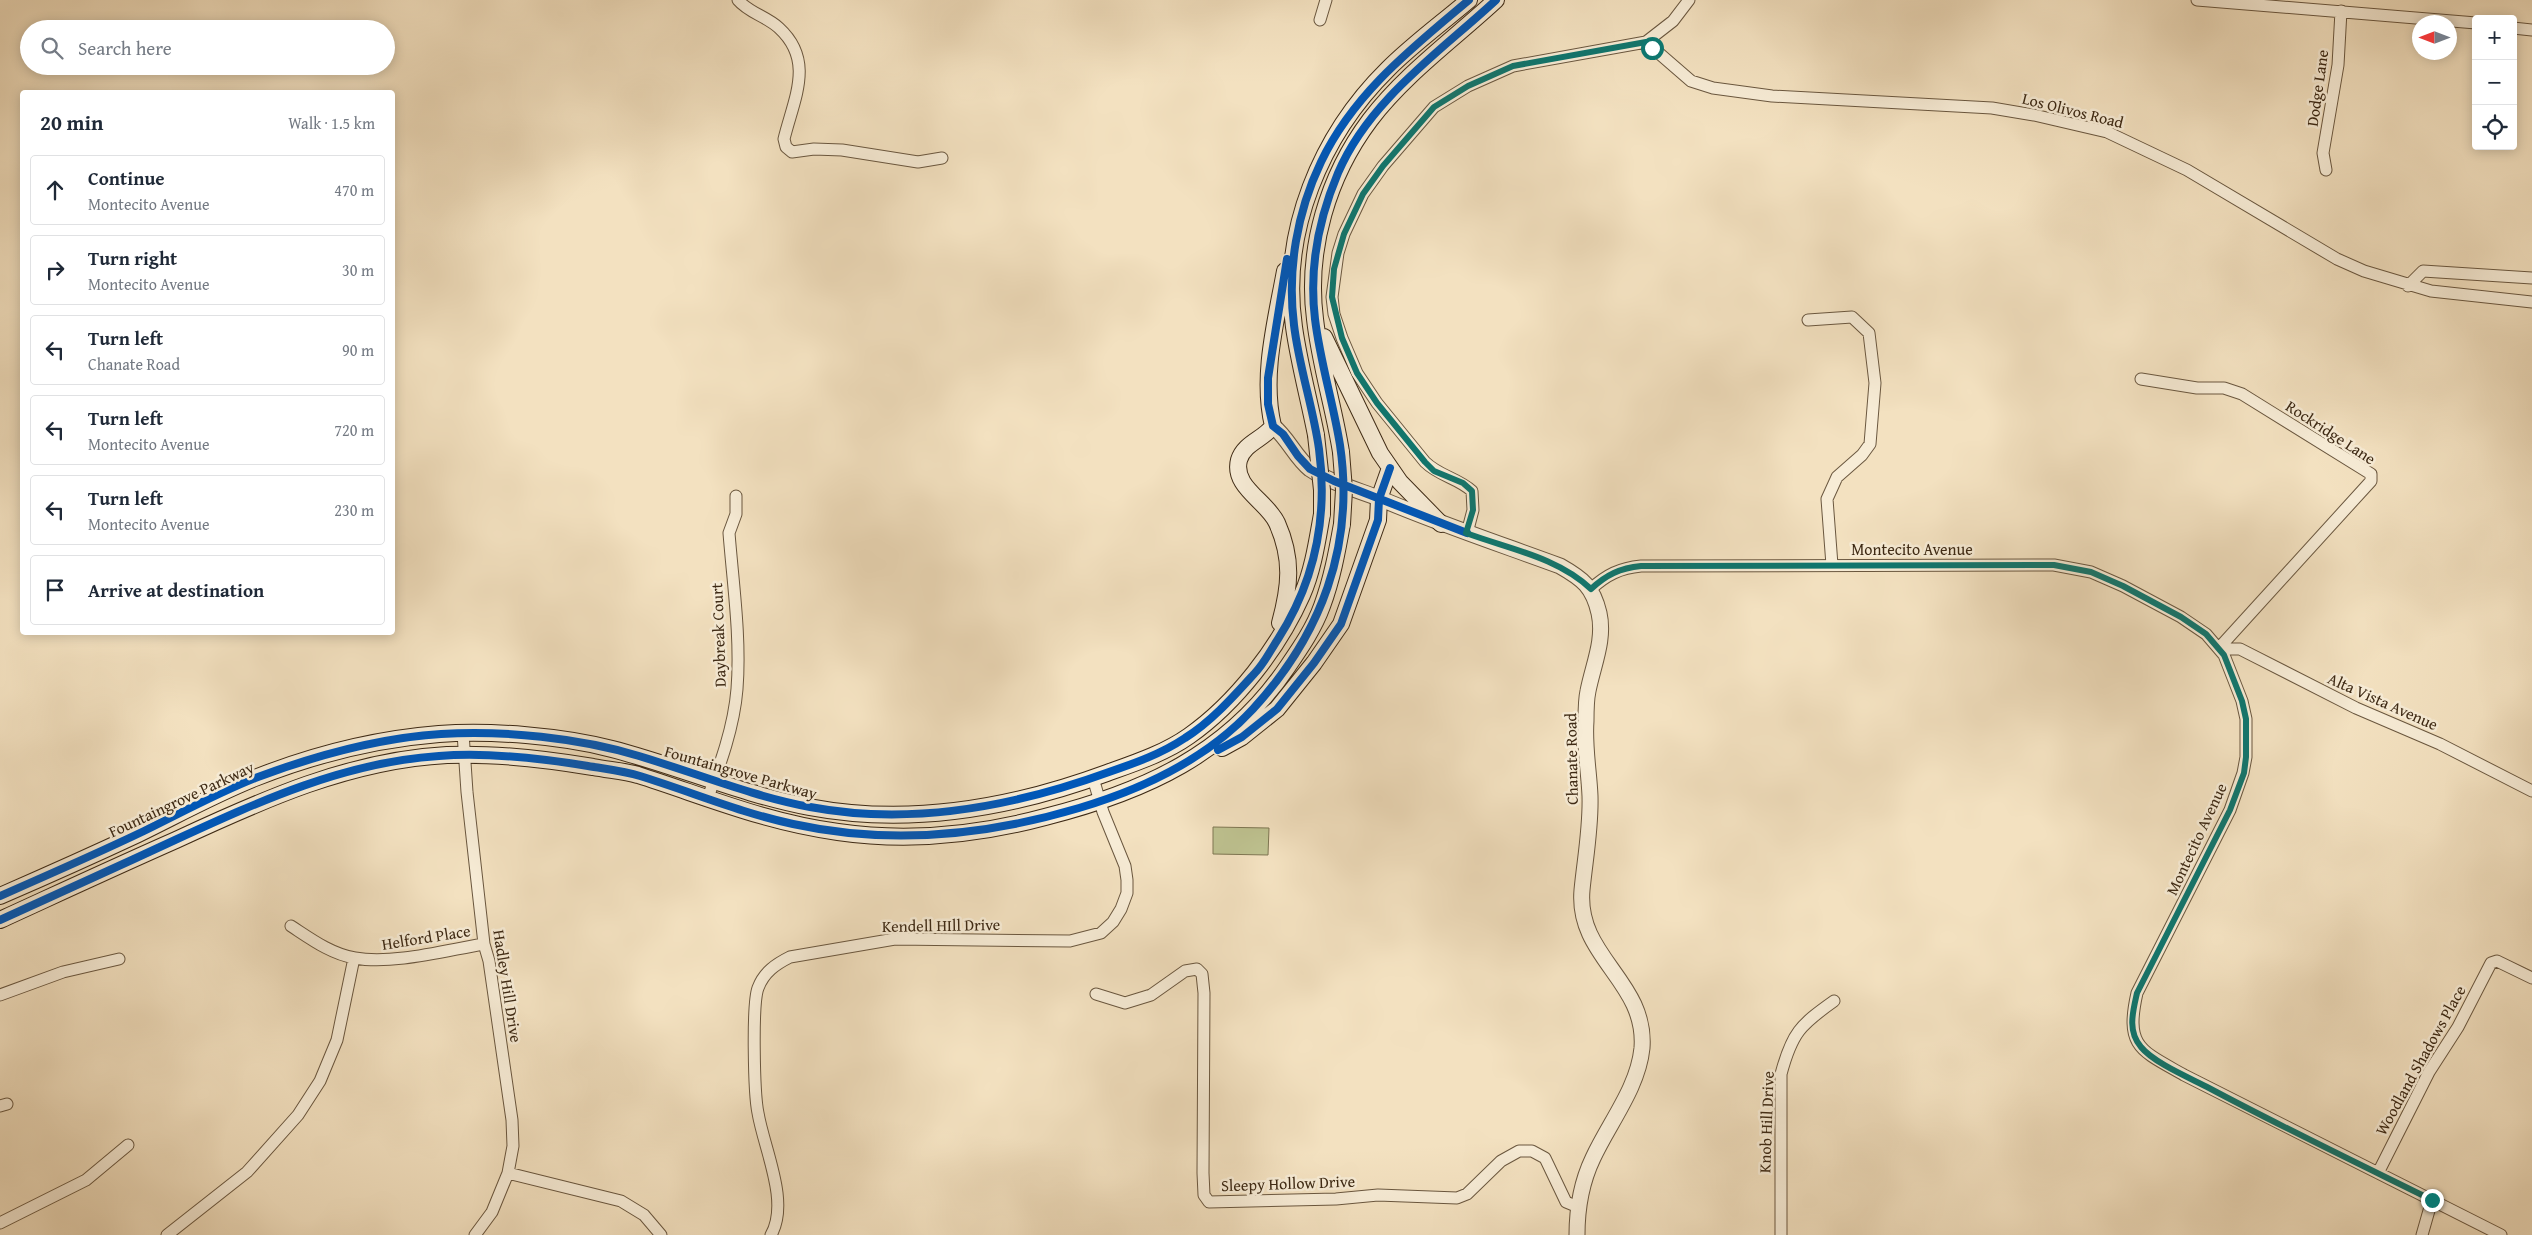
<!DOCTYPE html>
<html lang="en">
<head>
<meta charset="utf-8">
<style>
	body { margin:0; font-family:"Gentium Book Plus",serif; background:#f2f2f3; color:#1f2937 }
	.controls { position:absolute; right:15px; top:15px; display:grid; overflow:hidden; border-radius:5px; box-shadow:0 2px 12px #0003 }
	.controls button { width:45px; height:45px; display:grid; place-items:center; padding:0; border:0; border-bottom:1px solid #e0e1e3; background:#fff; color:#1f2937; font:25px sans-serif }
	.compass { position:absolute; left:2412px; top:15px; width:45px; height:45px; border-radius:50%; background:#fff; box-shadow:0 2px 12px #0003; rotate:270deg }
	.stop { position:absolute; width:15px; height:15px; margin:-11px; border:4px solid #0f766e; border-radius:50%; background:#fff }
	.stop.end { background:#0f766e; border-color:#fff; box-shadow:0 1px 5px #0008 }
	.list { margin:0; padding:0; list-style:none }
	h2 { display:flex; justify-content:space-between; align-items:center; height:65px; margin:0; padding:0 20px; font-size:21px }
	h2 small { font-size:16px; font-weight:400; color:#747a83 }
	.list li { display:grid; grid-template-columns:32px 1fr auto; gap:15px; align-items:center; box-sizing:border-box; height:70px; margin:0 10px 10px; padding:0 10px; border:1px solid #e0e1e3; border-radius:5px }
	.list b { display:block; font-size:19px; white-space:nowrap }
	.list p { margin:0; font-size:16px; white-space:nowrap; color:#747a83 }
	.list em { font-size:16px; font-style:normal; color:#747a83 }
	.icon { flex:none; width:28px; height:28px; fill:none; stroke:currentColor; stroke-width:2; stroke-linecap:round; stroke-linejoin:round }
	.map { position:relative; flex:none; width:2532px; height:1235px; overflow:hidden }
	.search { position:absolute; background:#fff; box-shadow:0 2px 12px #0003; left:20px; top:20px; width:375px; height:55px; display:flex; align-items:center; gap:12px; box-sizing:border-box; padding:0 18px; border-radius:28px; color:#747a83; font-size:19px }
	.panel { position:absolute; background:#fff; box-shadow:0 2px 12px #0003; left:20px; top:90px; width:375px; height:545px; border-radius:5px }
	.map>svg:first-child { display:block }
	.green { fill:#bec290; stroke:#7e7652 }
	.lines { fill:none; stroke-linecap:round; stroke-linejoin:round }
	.minor-casing { stroke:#6a573f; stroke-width:13 }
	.tertiary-casing { stroke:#6a573f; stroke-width:17 }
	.secondary-casing { stroke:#3d2914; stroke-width:18 }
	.minor { stroke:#f7ecd6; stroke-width:11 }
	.tertiary { stroke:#f7ecd6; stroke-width:15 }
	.secondary { stroke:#f7ecd6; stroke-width:16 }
	.secondary-bridge-casing { stroke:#3d2914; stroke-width:18; stroke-linecap:butt }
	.secondary-bridge { stroke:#f7ecd6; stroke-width:16 }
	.cycleway-casing { stroke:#f7ecd6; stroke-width:11 }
	.cycleway { stroke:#0057b8; stroke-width:8 }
	.route { stroke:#0f766e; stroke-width:6 }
	.labels { text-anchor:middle; stroke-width:5; stroke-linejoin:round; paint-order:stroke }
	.street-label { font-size:16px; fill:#3d2914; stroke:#f7ecd6 }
</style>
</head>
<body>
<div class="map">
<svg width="2532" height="1235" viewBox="0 0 2532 1235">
	<rect width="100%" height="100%" fill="#f3e1c0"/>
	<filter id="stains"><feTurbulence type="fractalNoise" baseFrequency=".004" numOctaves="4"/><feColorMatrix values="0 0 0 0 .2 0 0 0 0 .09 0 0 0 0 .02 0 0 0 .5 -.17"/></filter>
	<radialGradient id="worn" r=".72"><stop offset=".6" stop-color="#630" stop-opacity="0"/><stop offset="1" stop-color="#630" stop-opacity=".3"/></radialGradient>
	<path class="green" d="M1213,827L1269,828L1268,855L1213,854Z"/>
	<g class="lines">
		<defs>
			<path id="minor" d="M738,0C749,13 766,16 779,28C815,61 794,98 784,139L786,147L792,152L814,149L842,150L918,162L942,158
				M2197,0L2476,23
				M1320,20L1326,0
				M2513,28L2532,30
				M1646,42L1691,81L1713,88L1772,96L1992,108L2034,115L2107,132L2187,170L2337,259L2364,271L2431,291L2532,302
				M2326,170L2323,153L2338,65L2341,11
				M2408,286L2423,271L2532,278
				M1808,320L1852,317L1869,333L1875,383L1870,444L1862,455L1837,477L1827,499L1832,565
				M2141,379L2197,388H2224L2242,394L2371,474V481L2219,648
				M1467,533L1473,510L1472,491C1458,478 1439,476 1425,462L1377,403L1357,373L1342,338L1334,314L1332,297L1338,253L1344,234L1363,194L1383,166L1434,107L1468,86L1513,66L1646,42L1673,21L1689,0
				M1591,589C1606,575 1620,568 1641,566L2054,565L2091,572L2123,586L2181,617L2206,634L2224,655L2242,701L2246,719V757L2243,773L2230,810L2137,993C2125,1047 2140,1050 2184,1075L2501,1235
				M2219,648L2240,649L2356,708L2440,744L2532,791
				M463,733L467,792L484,944L489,961L512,1120L513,1146L508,1173L492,1212L475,1235
				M707,800C720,765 734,727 737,689C741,638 733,584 729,533L736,514V496
				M291,926C311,939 331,954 355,958C392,965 447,950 484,944
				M1096,994L1125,1003L1151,995L1185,971L1197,969L1202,974L1204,993L1203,1173L1204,1195L1209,1202L1336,1199L1378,1195L1457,1198L1467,1194L1501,1161L1519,1151H1532L1545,1158L1566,1202L1578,1207
				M0,995L63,972L119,959
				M0,1106L7,1104
				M508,1173L621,1201L644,1215L661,1235
				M2378,1173L2429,1072L2458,1027L2491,963L2497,961L2532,978
				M0,1223L86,1180L128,1145
				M167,1235L247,1172L298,1115L320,1081L337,1040L354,958
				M771,1235C790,1202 764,1149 758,1113C754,1094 752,1004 758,988C764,972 776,964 790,957L895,939L1070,941L1101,933L1113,922L1121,909L1127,893V880L1125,866L1103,812L1093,778
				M1781,1235V1074C1792,1033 1800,1025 1834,1001
				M2422,1235L2432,1200"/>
			<path id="tertiary" d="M1273,426C1288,438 1295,457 1310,469C1331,483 1358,490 1381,499C1440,524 1500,544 1560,566C1583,579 1593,587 1599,613C1605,640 1593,665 1588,691C1586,700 1586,711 1586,721C1584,746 1589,771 1590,796C1591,828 1585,859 1582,890C1576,957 1647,981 1642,1048C1638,1088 1609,1123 1593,1158C1581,1183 1577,1208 1577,1235"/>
			<path id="secondary" d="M1324,337L1380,453L1400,482L1441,524
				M1316,435C1309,399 1299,363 1294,327C1280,232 1321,135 1388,69C1413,44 1442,23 1469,0
				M1341,452C1334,408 1320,364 1315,319C1306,249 1328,176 1370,120C1405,74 1454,39 1496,0
				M1280,623C1290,586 1293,559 1277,523C1267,501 1232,487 1239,460C1244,443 1264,439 1273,426C1261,376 1276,321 1285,271
				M1222,748L1242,737L1277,709L1314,663L1341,624L1378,520L1379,499L1390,468
				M0,896C46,876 93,855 138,834C177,815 215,794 255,778C313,755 376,739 439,734C490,730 563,736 612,749C678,766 741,794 809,807C909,826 1012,808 1107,773C1135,763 1165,753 1189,736C1236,703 1279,647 1302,595C1313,570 1317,542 1322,514
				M0,920C59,893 117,866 176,840C262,800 350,760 447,755C495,753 545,759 593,767C608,770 624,771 638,775C707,797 765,822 838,832C907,842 978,835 1045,817C1144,792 1229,754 1288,666C1301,647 1314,628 1322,606C1332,579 1337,552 1342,524"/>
		</defs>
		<use href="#minor" class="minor-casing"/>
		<use href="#tertiary" class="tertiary-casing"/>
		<use href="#secondary" class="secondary-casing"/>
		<use href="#minor" class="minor"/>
		<use href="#tertiary" class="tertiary"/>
		<use href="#secondary" class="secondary"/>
		<defs>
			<path id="secondary-bridge" d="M1316,435L1322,490V514
				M1341,452L1344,490L1342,524"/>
		</defs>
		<use href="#secondary-bridge" class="secondary-bridge-casing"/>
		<use href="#secondary-bridge" class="secondary-bridge"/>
		<defs>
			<path id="cycleway" d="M1287,259L1268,378V404L1273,426L1283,434L1298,456L1310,469L1334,481L1467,533
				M1218,750L1242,737L1277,709L1314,663L1341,624L1378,520L1379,499L1390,468
				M0,896C48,875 96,854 144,831C181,813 219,792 258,777C317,755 378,738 441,734C503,730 580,738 639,756C696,773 751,796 810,807C911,826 1013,807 1109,772C1135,763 1161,754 1185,738C1211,722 1234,696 1254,674C1264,664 1270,651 1278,639C1315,581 1328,517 1319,449C1313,407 1299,367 1294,325C1287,270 1297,212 1321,162C1354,93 1412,48 1469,0
				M0,920C59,893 117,867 175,840C260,801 345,762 439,756C488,752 539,758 588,766C605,769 624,771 640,776C692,792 741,813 793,824C889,845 985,836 1079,808C1143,789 1207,759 1253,709C1321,635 1355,546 1340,445C1333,402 1320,361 1315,319C1309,269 1319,218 1338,173C1369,100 1440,52 1496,0"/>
		</defs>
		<use href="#cycleway" class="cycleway-casing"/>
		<use href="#cycleway" class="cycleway"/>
	</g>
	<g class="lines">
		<path class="route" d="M1652,48L1646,42L1513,66L1468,86L1434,107L1383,166L1363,194L1344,234L1334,269L1332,297L1342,338L1357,373L1377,403L1425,462L1434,471L1463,483L1472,491L1473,510L1466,533C1509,549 1557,557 1591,589C1606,575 1620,568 1641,566L2054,565L2091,572L2123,586L2181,617L2206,634L2224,655L2242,701L2246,719V757L2244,773L2230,810L2137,993C2133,1011 2127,1031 2141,1047C2154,1063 2190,1078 2209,1088C2282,1127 2357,1163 2432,1200"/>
	</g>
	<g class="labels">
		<g class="street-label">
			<text transform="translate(2317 88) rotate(-82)" y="6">Dodge Lane</text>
			<text transform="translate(2073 110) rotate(14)" y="6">Los Olivos Road</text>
			<text transform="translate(2331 432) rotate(33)" y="6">Rockridge Lane</text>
			<text x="1912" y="555">Montecito Avenue</text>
			<text transform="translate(718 635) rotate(-92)" y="6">Daybreak Court</text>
			<text transform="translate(2383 701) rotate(24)" y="6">Alta Vista Avenue</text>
			<text transform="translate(1571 759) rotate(-91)" y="6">Chanate Road</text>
			<text transform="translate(741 772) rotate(16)" y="6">Fountaingrove Parkway</text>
			<text transform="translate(181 799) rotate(-25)" y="6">Fountaingrove Parkway</text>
			<text transform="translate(2196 839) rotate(-65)" y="6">Montecito Avenue</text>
			<text transform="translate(941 925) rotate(-1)" y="6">Kendell HIll Drive</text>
			<text transform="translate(426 937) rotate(-9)" y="6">Helford Place</text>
			<text transform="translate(508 986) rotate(81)" y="6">Hadley Hill Drive</text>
			<text transform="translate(2420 1060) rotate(-61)" y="6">Woodland Shadows Place</text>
			<text transform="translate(1766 1122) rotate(-88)" y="6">Knob Hill Drive</text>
			<text transform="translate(1288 1183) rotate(-2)" y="6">Sleepy Hollow Drive</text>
		</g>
	</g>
	<rect width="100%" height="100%" filter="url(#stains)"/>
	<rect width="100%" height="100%" fill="url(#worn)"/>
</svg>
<div class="controls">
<button>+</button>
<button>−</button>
<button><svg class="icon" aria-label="locate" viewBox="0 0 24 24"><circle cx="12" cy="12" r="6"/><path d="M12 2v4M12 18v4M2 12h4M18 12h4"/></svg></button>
</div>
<svg class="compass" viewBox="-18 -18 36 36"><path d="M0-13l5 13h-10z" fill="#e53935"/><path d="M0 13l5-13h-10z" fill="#747a83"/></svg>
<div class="stop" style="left:1652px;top:48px"></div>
<div class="stop end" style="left:2432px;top:1200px"></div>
<div class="search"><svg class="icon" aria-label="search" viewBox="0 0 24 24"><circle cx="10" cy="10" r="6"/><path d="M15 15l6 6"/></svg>Search here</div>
<section class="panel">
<h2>20 min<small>Walk · 1.5 km</small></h2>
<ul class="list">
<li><svg class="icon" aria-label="ahead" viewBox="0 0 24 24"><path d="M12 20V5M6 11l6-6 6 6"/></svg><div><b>Continue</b><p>Montecito Avenue</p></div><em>470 m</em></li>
<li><svg class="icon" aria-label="right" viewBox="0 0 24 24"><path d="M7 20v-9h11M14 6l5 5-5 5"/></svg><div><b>Turn right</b><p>Montecito Avenue</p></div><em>30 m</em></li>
<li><svg class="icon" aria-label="left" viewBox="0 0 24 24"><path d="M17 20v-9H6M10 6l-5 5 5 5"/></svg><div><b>Turn left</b><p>Chanate Road</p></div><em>90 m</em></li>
<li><svg class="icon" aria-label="left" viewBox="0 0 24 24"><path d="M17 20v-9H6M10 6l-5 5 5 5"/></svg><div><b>Turn left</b><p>Montecito Avenue</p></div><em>720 m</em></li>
<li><svg class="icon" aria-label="left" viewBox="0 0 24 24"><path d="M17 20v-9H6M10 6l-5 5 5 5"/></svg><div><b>Turn left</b><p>Montecito Avenue</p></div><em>230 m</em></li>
<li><svg class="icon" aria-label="arrive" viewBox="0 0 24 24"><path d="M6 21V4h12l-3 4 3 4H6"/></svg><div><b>Arrive at destination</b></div></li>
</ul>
</section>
</div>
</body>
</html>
